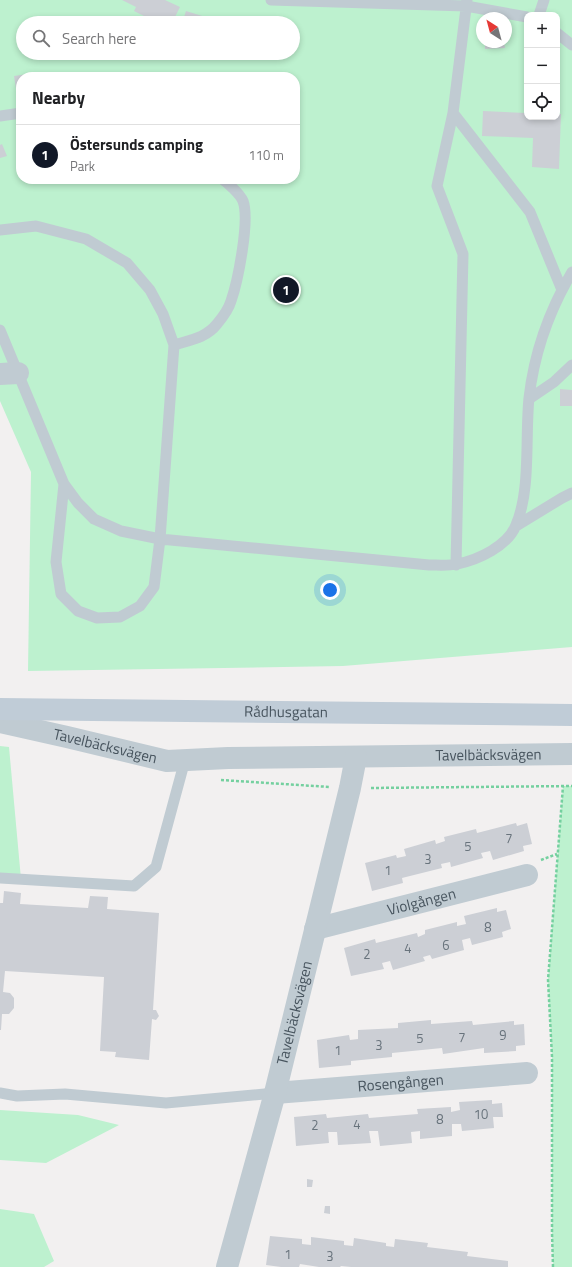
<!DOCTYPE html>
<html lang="en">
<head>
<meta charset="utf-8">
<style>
	body { margin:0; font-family:"Titillium Web",sans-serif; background:#f2f2f2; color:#202124 }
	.controls { position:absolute; right:12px; top:12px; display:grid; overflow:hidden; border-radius:8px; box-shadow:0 2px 6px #0003 }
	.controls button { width:36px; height:36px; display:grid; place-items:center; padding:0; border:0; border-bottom:1px solid #e0e0e0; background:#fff; color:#202124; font:20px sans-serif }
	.compass { position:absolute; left:476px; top:12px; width:36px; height:36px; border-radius:50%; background:#fff; box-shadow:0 2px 6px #0003; rotate:324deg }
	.you { position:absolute; left:330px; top:590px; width:14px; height:14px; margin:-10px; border:3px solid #fff; border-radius:50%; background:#1a73e8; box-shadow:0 0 0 6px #1a73e833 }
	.badge { display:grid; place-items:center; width:26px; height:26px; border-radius:50%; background:#111827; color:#fff; font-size:13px; font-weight:700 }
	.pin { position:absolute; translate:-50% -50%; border:2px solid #fff; box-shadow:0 1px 4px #0006 }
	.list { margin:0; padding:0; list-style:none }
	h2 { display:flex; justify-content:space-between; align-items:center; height:52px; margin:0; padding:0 16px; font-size:17px }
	h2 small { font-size:13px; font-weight:400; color:#757577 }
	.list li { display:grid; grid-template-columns:26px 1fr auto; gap:12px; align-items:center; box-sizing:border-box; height:60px; padding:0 16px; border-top:1px solid #e0e0e0 }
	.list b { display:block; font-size:15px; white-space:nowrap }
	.list p { margin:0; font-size:13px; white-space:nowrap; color:#757577 }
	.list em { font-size:13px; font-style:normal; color:#757577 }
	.icon { flex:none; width:22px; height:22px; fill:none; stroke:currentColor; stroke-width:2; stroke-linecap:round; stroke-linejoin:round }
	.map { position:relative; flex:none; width:572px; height:1267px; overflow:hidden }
	.search { position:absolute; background:#fff; box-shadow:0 2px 6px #0003; left:16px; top:16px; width:284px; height:44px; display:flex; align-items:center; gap:10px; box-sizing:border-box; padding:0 14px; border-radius:22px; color:#757577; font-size:15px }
	.panel { position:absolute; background:#fff; box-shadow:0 2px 6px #0003; left:16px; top:72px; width:284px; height:112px; border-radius:16px }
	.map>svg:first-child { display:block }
	.green { fill:#bdf1cf; fill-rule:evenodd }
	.building { fill:#cccfd5 }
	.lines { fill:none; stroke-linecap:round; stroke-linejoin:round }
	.path { stroke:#74d09f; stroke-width:2.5; stroke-dasharray:3 2; stroke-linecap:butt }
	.lane { stroke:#c0cbd2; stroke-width:11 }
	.street { stroke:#c0cbd2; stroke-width:22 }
	.secondary { stroke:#c0ccd7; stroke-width:22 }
	.labels { text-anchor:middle; stroke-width:3; stroke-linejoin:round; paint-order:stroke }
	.number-label { font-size:13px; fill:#68737c }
	.street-label { font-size:15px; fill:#47545e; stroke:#fff }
</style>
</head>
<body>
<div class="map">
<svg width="572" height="1267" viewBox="0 0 572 1267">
	<rect width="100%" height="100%" fill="#f2f0f0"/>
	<path class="green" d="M0,0H572V647L343,666L28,671L31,472L0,401ZM527,15H557V117H527ZM482,18H506V42H482ZM23,23H293V53H23ZM21,77H295V179H21Z
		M0,746L9,747L21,879L0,878Z
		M563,786H572V1267H553L552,1233V1057L548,980Z
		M0,1110L78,1115L119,1125L46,1163L0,1160Z
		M0,1209L34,1214L54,1261L44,1267H0Z"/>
	<path class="building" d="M122,0H165L180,7L172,23H158L134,11L136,7Z
		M186,11L225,23H182Z
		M228,19L239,23H227Z
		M485,42H504L505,48L485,49Z
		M44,73L60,75V77H44Z
		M28,74V77H21V89H16L14,76Z
		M483,111L527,113V117H557V114H561L559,169L532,167L533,138L482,136Z
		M17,138H21V151H19Z
		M2,144L7,156L0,158V145Z
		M560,389L572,390V406H560Z
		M516,823L517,826L527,823L532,844L523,846L524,851L493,860L490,851L481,853L483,858L451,867L450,862L441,864L442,868L402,878L403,883L372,891L365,863L396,855L397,858L406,856L404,849L435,840L436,844L445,841L444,837L476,829L477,833Z
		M4,891L21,893L20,904L88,908L90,896L108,897L107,909L159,913L153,1010H156L159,1016L156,1020L152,1019L149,1060L115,1057L116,1052L100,1051L104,977L5,971L3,992L10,993L14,998V1008L9,1014H2L1,1030H0V903H3Z
		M497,908V912L506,910L511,929L502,932L503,937L472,945L470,938L462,940L464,950L432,959L430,955L423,957L425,961L393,970L390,961L382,963L384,969L351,976L344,948L375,939L376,943L417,933L418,937L425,934V930L457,922V926L466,924L464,916Z
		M431,1020V1024L472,1021L473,1025L514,1021V1025L524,1024L525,1045L516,1046V1051L484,1053V1048L443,1054L442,1048L392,1053V1057L351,1061V1065L319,1068L317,1040L349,1035L350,1040L358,1039V1030L398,1028V1023Z
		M492,1100V1104L502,1103L503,1117H493L494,1128L462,1131L461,1124H452V1136L420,1139V1131L411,1132L412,1143L380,1146L378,1131H369L371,1143L338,1145L337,1132H328L329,1143L296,1146L294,1117L326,1114L327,1118L368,1114L369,1118L418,1114L417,1109L451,1107V1112L460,1110L459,1102Z
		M307,1179L313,1180L312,1187H307Z
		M325,1206H330V1214L324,1213Z
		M270,1236L302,1239V1244L311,1245V1237L344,1241V1245L353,1246L354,1238L386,1243V1246L394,1247L395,1239L428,1243L427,1247L468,1252L467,1256L508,1261V1267H351L341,1266L340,1267H319L300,1264L299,1267H281L266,1265Z"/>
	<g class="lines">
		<path class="path" d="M221,780L330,787
			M371,788L572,786
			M541,860L557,854
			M553,1267L552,1233V1057L548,980L563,786"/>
		<path class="lane" d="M271,0L466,6L527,17
			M539,15L544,0
			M557,33L572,45
			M453,113L530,212L562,290
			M0,116L21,113
			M0,230L36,226L86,239L127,263L150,290L163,314L174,345L160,539L154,587L140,606L120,617L97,618L78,611L61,594L56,562L64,484
			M0,330L64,484L78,503L94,519L121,531L160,539L429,565C438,565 448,566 457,564C478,560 508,546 516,525C531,490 525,437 529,398C534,354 549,311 572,272
			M174,345C190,340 206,338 217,324C222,318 229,308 231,301C238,281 250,220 243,201C240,194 228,183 222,179
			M529,399L554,382L572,365
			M516,526L562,498L572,493
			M456,565L463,254L437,186L453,113L467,0
			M0,878L134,886L156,867L185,760
			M0,1093L17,1096L65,1094L166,1103L275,1093"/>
		<g class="street">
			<path d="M0,374L18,373"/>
			<path id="s1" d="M0,722L67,737L167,761L228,758L572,754"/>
			<path id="s2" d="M315,929L527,875"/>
			<path id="s3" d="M275,1093L527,1073"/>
			<path id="s4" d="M227,1267L275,1093L350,788L356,757"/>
		</g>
		<path class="secondary" id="s5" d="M0,709L572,715"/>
	</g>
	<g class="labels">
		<g class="number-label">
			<text x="509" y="843">7</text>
			<text x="468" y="851">5</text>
			<text x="428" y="864">3</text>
			<text x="388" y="875">1</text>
			<text x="488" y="932">8</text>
			<text x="446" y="950">6</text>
			<text x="408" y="953">4</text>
			<text x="367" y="959">2</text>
			<text x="503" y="1040">9</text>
			<text x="462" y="1042">7</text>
			<text x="420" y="1043">5</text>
			<text x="379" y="1050">3</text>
			<text x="338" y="1055">1</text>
			<text x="481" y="1119">10</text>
			<text x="440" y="1124">8</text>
			<text x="357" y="1129">4</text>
			<text x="315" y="1130">2</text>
			<text x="288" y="1259">1</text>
			<text x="330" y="1261">3</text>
		</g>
		<g class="street-label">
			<text dy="5" stroke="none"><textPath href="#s5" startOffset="286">Rådhusgatan</textPath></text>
			<text dy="5" stroke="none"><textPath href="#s1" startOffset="108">Tavelbäcksvägen</textPath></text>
			<text dy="5" stroke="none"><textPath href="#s1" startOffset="493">Tavelbäcksvägen</textPath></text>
			<text dy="5" stroke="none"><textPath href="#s2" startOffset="110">Violgången</textPath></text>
			<text dy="5" stroke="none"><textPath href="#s4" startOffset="263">Tavelbäcksvägen</textPath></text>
			<text dy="5" stroke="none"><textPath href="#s3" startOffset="126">Rosengången</textPath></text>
		</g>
	</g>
</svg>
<div class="controls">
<button>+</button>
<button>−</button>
<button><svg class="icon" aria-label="locate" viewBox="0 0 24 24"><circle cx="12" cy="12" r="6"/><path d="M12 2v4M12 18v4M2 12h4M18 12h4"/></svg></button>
</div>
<svg class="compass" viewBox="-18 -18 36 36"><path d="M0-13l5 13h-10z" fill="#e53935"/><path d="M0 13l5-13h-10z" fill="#757577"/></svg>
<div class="you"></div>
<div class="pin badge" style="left:286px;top:290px">1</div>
<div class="search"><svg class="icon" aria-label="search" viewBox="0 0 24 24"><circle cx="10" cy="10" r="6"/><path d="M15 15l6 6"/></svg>Search here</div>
<section class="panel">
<h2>Nearby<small></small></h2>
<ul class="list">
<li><span class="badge">1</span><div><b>Östersunds camping</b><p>Park</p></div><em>110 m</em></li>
</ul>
</section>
</div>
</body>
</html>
